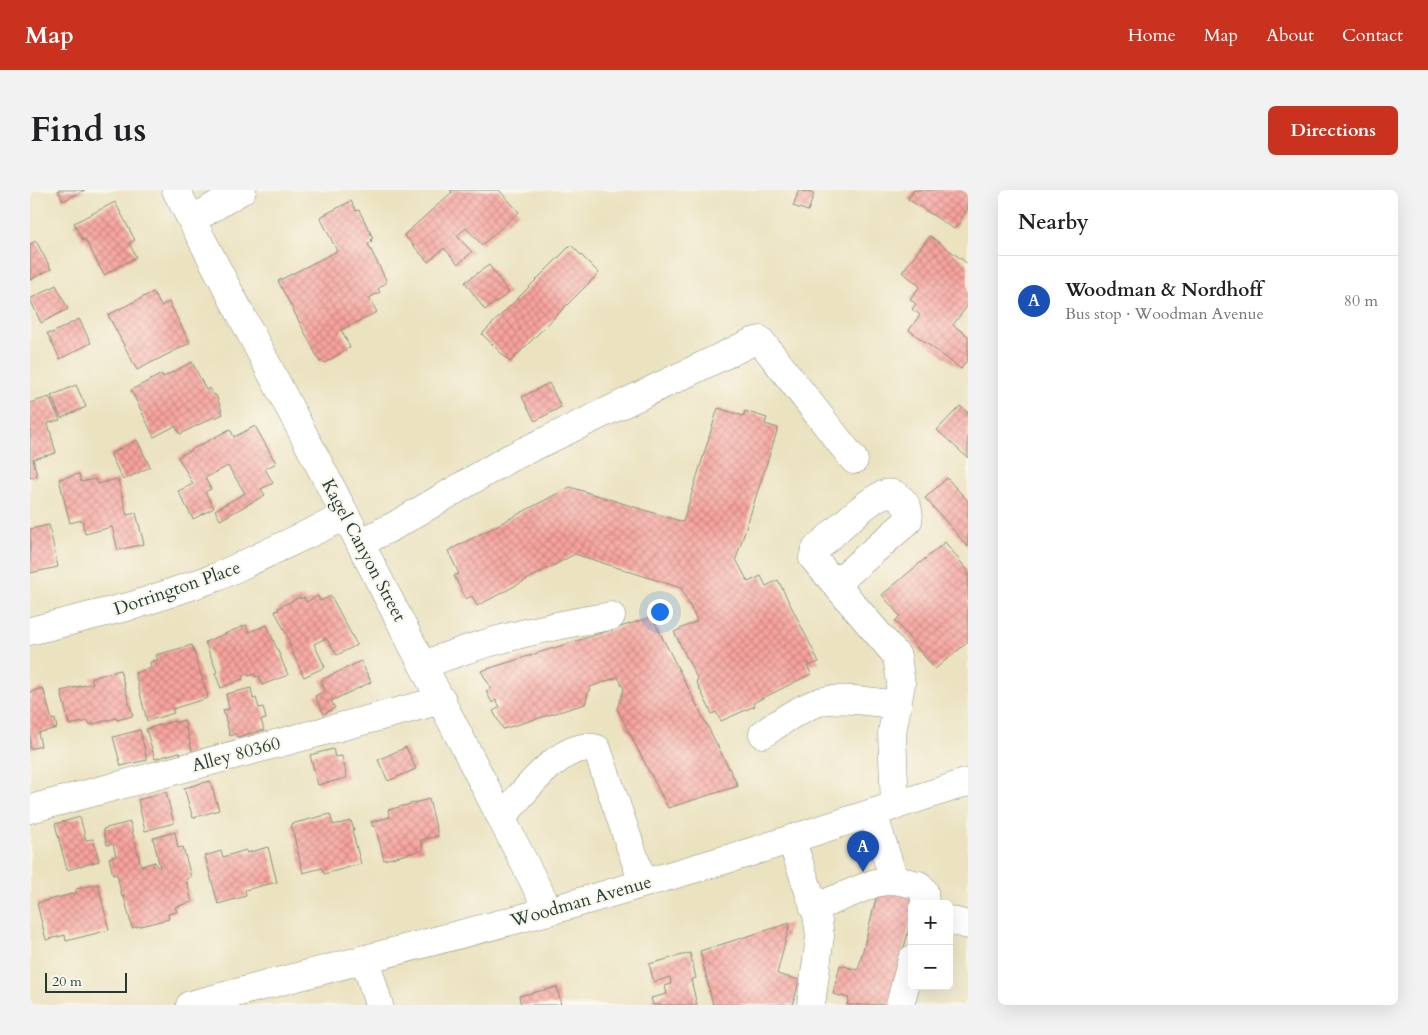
<!DOCTYPE html>
<html lang="en">
<head>
<meta charset="utf-8">
<style>
	body { margin:0; font-family:Cardo,serif; background:#f2f2f2; color:#202124 }
	.controls { position:absolute; right:15px; bottom:15px; display:grid; overflow:hidden; border-radius:8px; box-shadow:0 5px 20px #0002 }
	.controls button { width:45px; height:45px; display:grid; place-items:center; padding:0; border:0; border-bottom:1px solid #e0e0e0; background:#fff; color:#202124; font:25px sans-serif }
	.scale { position:absolute; left:15px; bottom:12px; width:82px; box-sizing:border-box; padding-left:5px; border:2px solid #1f3d34; border-top:0; font-size:14px; line-height:18px; white-space:nowrap; color:#1f3d34; -webkit-text-stroke:4px #fbf7ec; paint-order:stroke }
	.you { position:absolute; left:629px; top:421px; width:18px; height:18px; margin:-12px; border:4px solid #fff; border-radius:50%; background:#1a73e8; box-shadow:0 0 0 8px #1a73e833 }
	.badge { display:grid; place-items:center; width:32px; height:32px; border-radius:50%; background:#c8321e; color:#fff; font-size:16px; font-weight:700 }
	.pin { position:absolute; translate:-50% -41px; filter:drop-shadow(0 1px 2px #0008) }
	.pin::after { content:''; position:absolute; top:26px; width:18px; height:15px; background:inherit; clip-path:polygon(0 0,100% 0,50% 100%) }
	.list { margin:0; padding:0; list-style:none }
	h2 { display:flex; justify-content:space-between; align-items:center; height:65px; margin:0; padding:0 20px; font-size:21px }
	h2 small { font-size:16px; font-weight:400; color:#757577 }
	.list li { display:grid; grid-template-columns:32px 1fr auto; gap:15px; align-items:center; box-sizing:border-box; height:90px; padding:0 20px; border-top:1px solid #e0e0e0 }
	.list b { display:block; font-size:19px; white-space:nowrap }
	.list p { margin:0; font-size:16px; white-space:nowrap; color:#757577 }
	.list em { font-size:16px; font-style:normal; color:#757577 }
	.map { position:relative; flex:none; width:938px; height:815px; overflow:hidden; border-radius:8px }
	header { display:flex; align-items:center; gap:30px; box-sizing:border-box; height:70px; padding:0 25px; background:#c8321e; color:#fff }
	header strong { font-size:24px }
	nav { display:flex; gap:28px; margin-inline-start:auto; font-size:18px }
	.intro { display:flex; align-items:center; justify-content:space-between; box-sizing:border-box; height:120px; padding:0 30px }
	h1 { margin:0; font-size:35px }
	.button { padding:12px 22px; border-radius:8px; background:#c8321e; color:#fff; font-size:18px; font-weight:700 }
	main { display:flex; gap:30px; padding:0 30px }
	aside { flex:1; background:#fff; border-radius:8px; box-shadow:0 5px 20px #0002 }
	.map>svg:first-child { display:block }
	.building { fill:url(#building-cross-hatch) }
	.lines { fill:none; stroke-linecap:round; stroke-linejoin:round }
	.minor-casing { stroke:#85907a; stroke-width:29 }
	.major-casing { stroke:#85907a; stroke-width:29 }
	.minor { stroke:#fff; stroke-width:28 }
	.major { stroke:#fff; stroke-width:28 }
	.labels { text-anchor:middle; stroke-width:4; stroke-linejoin:round; paint-order:stroke }
	.street-label { font-size:18px; fill:#1f3d34; stroke:#fbf7ec }
</style>
</head>
<body>
<header>
<strong>Map</strong>
<nav><a>Home</a><a>Map</a><a>About</a><a>Contact</a></nav>
</header>
<div class="intro"><h1>Find us</h1><a class="button">Directions</a></div>
<main>
<div class="map">
<svg width="938" height="815" viewBox="0 0 938 815">
	<defs>
		<pattern id="building-cross-hatch" width="8" height="8" patternUnits="userSpaceOnUse" patternTransform="scale(1.25)"><rect width="8" height="8" fill="#f8a29d"/><path d="M0 0l8 8M0 8l8-8" fill="none" stroke="#c88581"/></pattern>
	</defs>
	<rect width="100%" height="100%" fill="#fbf7ec"/>
	<filter id="ink" filterUnits="userSpaceOnUse"><feTurbulence type="fractalNoise" baseFrequency=".02" numOctaves="2"/><feDisplacementMap in="SourceGraphic" scale="10" xChannelSelector="R" yChannelSelector="G"/><feConvolveMatrix kernelMatrix="1 2 1 2 8 2 1 2 1" color-interpolation-filters="sRGB"/></filter>
	<filter id="wash" filterUnits="userSpaceOnUse"><feTurbulence type="fractalNoise" baseFrequency=".0096" numOctaves="4" result="noise"/><feDisplacementMap in="SourceGraphic" scale="20" xChannelSelector="R" yChannelSelector="G"/><feGaussianBlur stdDeviation="1.12" result="paint"/><feColorMatrix in="noise" values="0 0 0 0 0 0 0 0 0 0 0 0 0 0 0 0 0 1.4 0 .05"/><feComposite in="paint" operator="in"/></filter>
	<g filter="url(#wash)">
		<rect width="100%" height="100%" fill="#ebe2c0"/>
		<g id="blocks">
			<path class="building" d="M28,0H55L33,11Z
				M420,0H469L489,22L452,55L436,38L427,46L442,62L428,74L414,58L398,72L374,45L422,2Z
				M769,0L784,4L778,21L763,16Z
				M884,0H932L938,4V18L924,39L878,9Z
				M321,11L326,21L329,20L343,48L341,49L342,52L338,54L357,92L348,99L350,102L339,108L347,122L311,140L320,157L295,173L293,171L290,172L248,91L307,61L290,27Z
				M85,12L105,50L99,53L106,67L74,85L55,49L53,51L44,33Z
				M900,46L938,74V115L923,135L938,146V169L931,179L879,140L890,125L882,119L886,114L880,109L890,96L872,82Z
				M6,51L21,79L0,90V54Z
				M541,55L569,83L480,172L452,144Z
				M459,75L479,103L455,120L435,92Z
				M26,95L38,119L11,133L0,109Z
				M123,102L131,116L139,112L160,153L107,180L78,125Z
				M49,129L61,153L30,169L17,143H22Z
				M162,172L176,200L180,198L184,205H186L193,224L185,228L184,227L150,244L145,236L124,247L101,200L132,184L133,187Z
				M519,193L531,217L505,231L492,207Z
				M46,195L56,217L31,228L21,206Z
				M19,207L30,230L18,233L26,263L3,269L7,286L0,288V213Z
				M930,216L938,223V268L907,240Z
				M688,218L713,226L715,221L737,228L735,234L748,238L706,369L718,392L731,386L736,396L748,390L789,472L780,476L778,472L776,473L781,484L723,513L725,516L691,531L686,522L682,524L666,491L668,490L644,442L667,431L651,398L545,364L447,416L442,406L436,409L424,386L429,384L418,361L540,297L653,332Z
				M225,236L246,273L235,279L243,293L231,299L235,305L190,330L185,320L215,303L198,276L175,288L181,299L175,302L184,318L163,329L148,301L163,294L148,267L200,239L204,247Z
				M107,250L120,277L93,290L80,264Z
				M49,284L51,292L65,289L67,294L88,289L97,325L106,323L114,354L88,360L82,337L55,344L52,330L40,333L29,289Z
				M917,288L938,311V357L895,308Z
				M19,335L28,377L0,383V339Z
				M915,352L938,381V452L905,479L865,431L870,426L852,405Z
				M288,406L290,411L301,406L327,455L307,465L296,448L284,454L295,477L274,487L258,453L260,452L245,421L249,420L248,418L270,407V409L274,407L276,412Z
				M622,427L708,596L638,618L587,519L594,499L588,487L560,497L555,514L473,539L463,521L470,517L466,510L462,513L456,501L461,498L451,481Z
				M216,435L219,442L237,435L258,485L232,495L229,486L225,487V484L219,486L218,484L212,486L213,489L191,498L185,483L187,482L175,452Z
				M162,455L178,508L142,519L144,523L117,531L105,483L121,478L120,472L128,470L126,465Z
				M331,471L341,492L301,511L305,518L294,524L285,506L295,501L291,490Z
				M90,480L103,526L87,530L86,528L60,535L58,531L39,535L31,501L63,493L61,488Z
				M13,498L22,530L25,529L27,538L8,543L11,556L0,559V502Z
				M221,498L223,509L226,508L229,518L233,517L236,529L231,530L234,540L207,547L206,544L200,546L193,520L199,519L196,504Z
				M154,530L163,564L153,566L149,562L125,569L116,539L144,531L145,533Z
				M110,540L117,570L91,576L83,547Z
				M376,557L386,579L358,591L348,570Z
				M303,559L305,567L312,566L317,588L288,595L280,565Z
				M180,591L189,620L163,628L154,598Z
				M136,602L144,633L115,641L108,610Z
				M399,609L408,646L391,650L393,660L354,670L345,636L343,637L341,632L360,627L358,620Z
				M300,624L303,635L321,631L324,640H322L331,674L294,684L292,678L273,683L261,634Z
				M50,627L56,650L63,649L69,671L37,680L25,634Z
				M100,632L111,676L125,672L127,677H130L123,648L145,642L148,658L153,657L161,687L156,689L162,712L145,717L147,722L138,724L139,729L102,738L94,706L92,707L87,684L83,685L79,668L86,666L83,654L77,655L73,639Z
				M238,657L247,692L215,700L216,706L188,714L175,666L191,661L193,667L216,660L217,663Z
				M68,694L79,740L36,751L35,745L16,750L7,713L46,703V699Z
				M849,697L887,707L882,714V727L859,815H817L819,808L803,804L810,775L828,780Z
				M760,733L747,784L769,790L763,815H683L670,761Z
				M660,763L666,788L661,790L667,815H623L621,808L637,804L635,796L641,794L640,787L624,792L619,774Z
				M527,797L531,815H491L489,806Z"/>
		</g>
	</g>
	<g filter="url(#ink)">
		<use href="#blocks" fill-opacity="0" stroke="#85907a" stroke-width="1"/>
		<g class="lines">
			<defs>
				<path id="minor" d="M146,0L330,353L519,721
					M162,30L212,0
					M330,353L364,336L478,269L722,152L730,150L824,270
					M807,395L818,383L878,331C880,324 878,316 872,310C868,306 862,302 855,304C839,308 800,347 786,359L783,368L867,466L871,494L862,543L865,616
					M0,441L105,415L187,387L316,326
					M394,475C453,451 518,436 581,426
					M733,544C750,532 777,513 798,510C821,508 844,512 867,515
					M0,619L412,510
					M843,623L864,690
					M472,628C490,606 533,548 567,559L613,693
					M761,649L787,725L790,746L781,815
					M784,718L845,693L864,690L889,695L894,701L895,714
					M919,730L938,735
					M335,769L349,815
					M870,815L882,769"/>
				<path id="major" d="M160,815L519,721L718,663L938,592"/>
			</defs>
			<use href="#minor" class="minor-casing"/>
			<use href="#major" class="major-casing"/>
			<use href="#minor" class="minor"/>
			<use href="#major" class="major"/>
		</g>
	</g>
	<g class="labels">
		<g class="street-label">
			<text transform="translate(334 360) rotate(62)" y="6">Kagel Canyon Street</text>
			<text transform="translate(147 398) rotate(-19)" y="6">Dorrington Place</text>
			<text transform="translate(206 564) rotate(-15)" y="6">Alley 80360</text>
			<text transform="translate(551 711) rotate(-16)" y="6">Woodman Avenue</text>
		</g>
	</g>
</svg>
<div class="controls">
<button>+</button>
<button>−</button>
</div>
<div class="scale">20 m</div>
<div class="you"></div>
<div class="pin badge" style="left:833px;top:682px;background:#1a4fb4">A</div>
</div>
<aside>
<h2>Nearby<small></small></h2>
<ul class="list">
<li><span class="badge" style="background:#1a4fb4">A</span><div><b>Woodman &amp; Nordhoff</b><p>Bus stop · Woodman Avenue</p></div><em>80 m</em></li>
</ul>
</aside>
</main>
</body>
</html>
